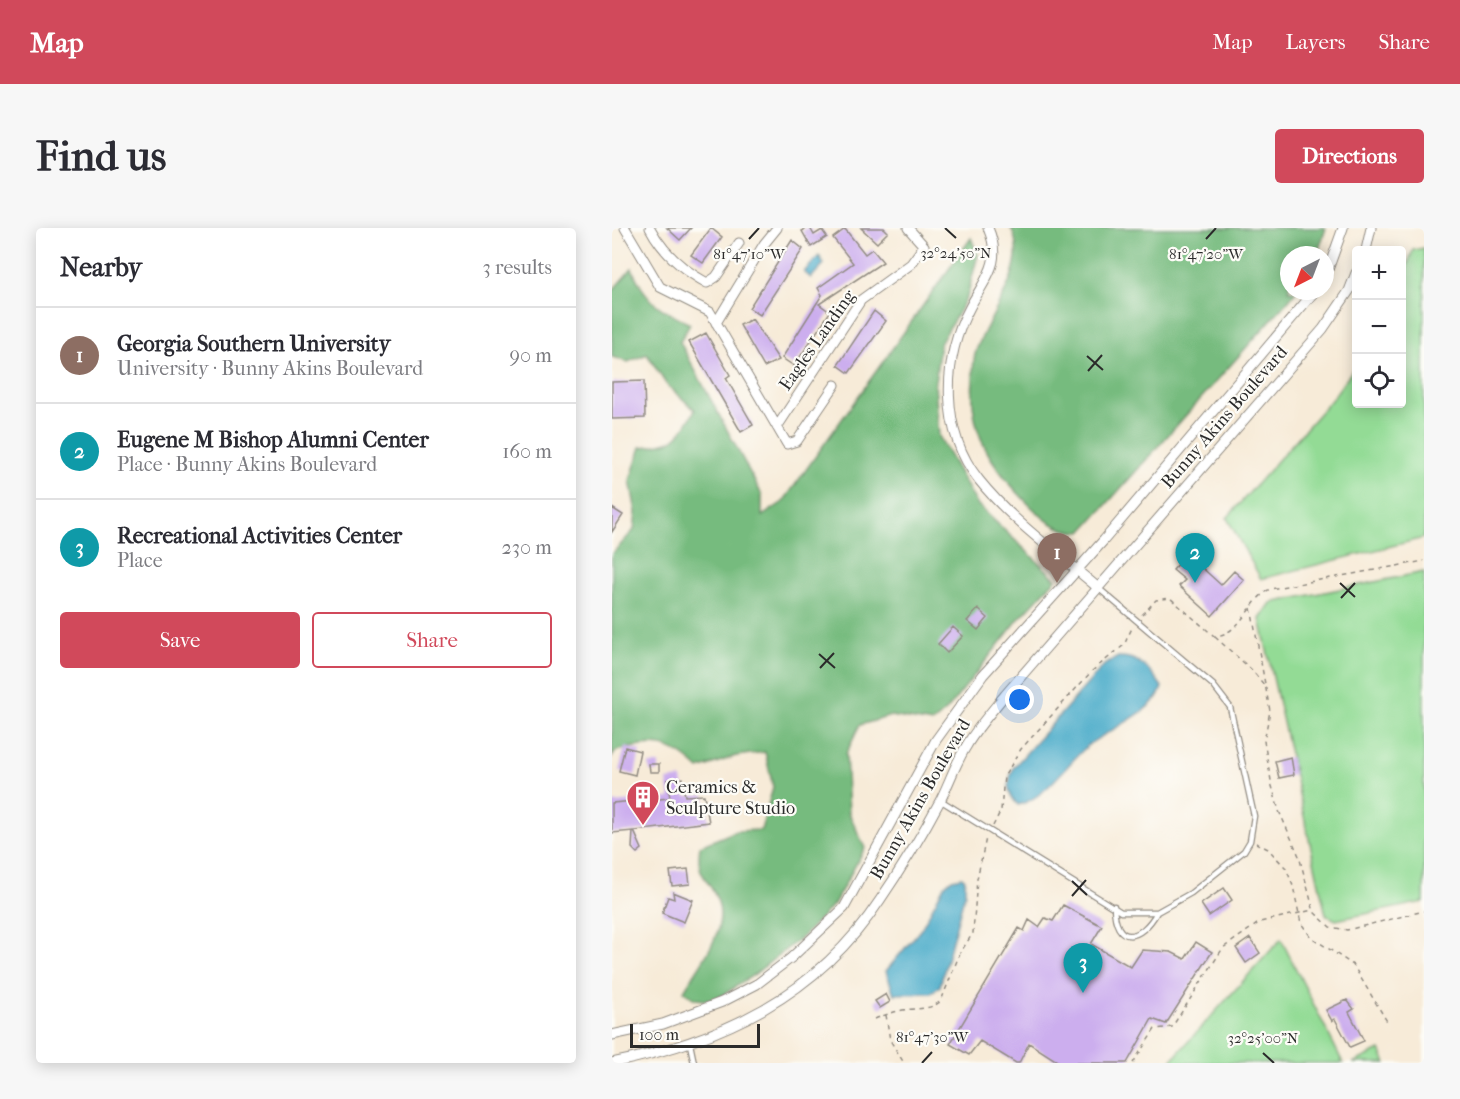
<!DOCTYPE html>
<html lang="en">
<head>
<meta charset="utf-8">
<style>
	body { margin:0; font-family:"IM FELL French Canon",serif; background:#f7f7f7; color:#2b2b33 }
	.controls { position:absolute; right:18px; top:18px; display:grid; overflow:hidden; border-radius:6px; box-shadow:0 3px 15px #0003 }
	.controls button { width:54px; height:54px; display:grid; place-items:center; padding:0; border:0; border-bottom:2px solid #e1e1e2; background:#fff; color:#2b2b33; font:30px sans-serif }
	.compass { position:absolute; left:668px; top:18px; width:54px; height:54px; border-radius:50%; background:#fff; box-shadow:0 3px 15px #0003; rotate:222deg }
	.scale { position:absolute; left:18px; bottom:15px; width:130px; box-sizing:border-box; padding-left:6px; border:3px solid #2b2b2b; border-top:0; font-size:16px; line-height:21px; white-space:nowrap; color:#2b2b2b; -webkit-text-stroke:4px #fdfcf7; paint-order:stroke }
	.you { position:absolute; left:408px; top:472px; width:21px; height:21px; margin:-15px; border:4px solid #fff; border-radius:50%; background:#1a73e8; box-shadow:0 0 0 9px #1a73e833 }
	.badge { display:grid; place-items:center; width:39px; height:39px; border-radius:50%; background:#d1495b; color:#fff; font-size:20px; font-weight:700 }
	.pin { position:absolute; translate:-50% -50px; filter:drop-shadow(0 2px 3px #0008) }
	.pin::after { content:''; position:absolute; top:32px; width:21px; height:18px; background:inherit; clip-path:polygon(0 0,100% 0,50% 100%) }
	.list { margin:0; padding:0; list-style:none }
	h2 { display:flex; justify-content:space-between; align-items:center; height:78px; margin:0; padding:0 24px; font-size:26px }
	h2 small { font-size:20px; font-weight:400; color:#7c7c81 }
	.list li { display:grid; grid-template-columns:39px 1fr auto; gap:18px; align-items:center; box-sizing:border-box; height:96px; padding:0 24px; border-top:2px solid #e1e1e2 }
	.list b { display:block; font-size:22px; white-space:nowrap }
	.list p { margin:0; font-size:20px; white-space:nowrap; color:#7c7c81 }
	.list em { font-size:20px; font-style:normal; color:#7c7c81 }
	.actions { display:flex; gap:12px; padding:18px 24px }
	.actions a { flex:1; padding:14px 0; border:2px solid #d1495b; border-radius:6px; text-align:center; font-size:21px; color:#d1495b }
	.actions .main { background:#d1495b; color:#fff }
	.icon { flex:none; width:33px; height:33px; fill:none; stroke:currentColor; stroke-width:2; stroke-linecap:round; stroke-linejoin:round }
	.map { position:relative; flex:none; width:812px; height:835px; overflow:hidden; border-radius:6px }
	header { display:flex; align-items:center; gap:36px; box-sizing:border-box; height:84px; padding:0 30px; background:#d1495b; color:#fff }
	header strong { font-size:28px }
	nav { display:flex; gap:33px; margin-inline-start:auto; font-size:21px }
	.intro { display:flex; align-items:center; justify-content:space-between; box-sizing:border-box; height:144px; padding:0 36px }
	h1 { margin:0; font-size:42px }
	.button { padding:15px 27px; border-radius:6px; background:#d1495b; color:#fff; font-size:21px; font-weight:700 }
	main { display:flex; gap:36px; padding:0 36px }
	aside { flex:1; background:#fff; border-radius:6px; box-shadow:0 3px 15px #0003 }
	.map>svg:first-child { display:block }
	.green { fill:#93db95; stroke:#5f8360; stroke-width:1.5 }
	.forest { fill:#76bb7e; stroke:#507354; stroke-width:1.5 }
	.water { fill:#4aabc9; stroke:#3a6b7a; stroke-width:1.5 }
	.building { fill:#ccaeee }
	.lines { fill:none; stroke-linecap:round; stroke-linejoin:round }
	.service-casing { stroke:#918b82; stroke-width:7 }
	.minor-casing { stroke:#918b82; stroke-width:11 }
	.path { stroke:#918b82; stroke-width:1.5; stroke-dasharray:4.5 4.5; stroke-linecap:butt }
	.service { stroke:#fff; stroke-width:4.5 }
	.minor { stroke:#fff; stroke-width:9 }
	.ticks { fill:none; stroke:#2b2b2b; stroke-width:2 }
	.labels { text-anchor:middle; stroke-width:4.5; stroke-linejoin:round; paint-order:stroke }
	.street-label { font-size:18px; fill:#2b2b2b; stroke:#fdfcf7 }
	.poi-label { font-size:18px; fill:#2b2b2b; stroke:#fdfcf7; text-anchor:start }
	.ticks-label { font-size:15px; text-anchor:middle; fill:#2b2b2b; stroke:#fdfcf7; stroke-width:4.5; stroke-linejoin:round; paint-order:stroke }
</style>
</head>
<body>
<header>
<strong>Map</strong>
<nav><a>Map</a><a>Layers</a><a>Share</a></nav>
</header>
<div class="intro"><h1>Find us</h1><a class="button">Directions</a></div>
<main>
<aside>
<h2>Nearby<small>3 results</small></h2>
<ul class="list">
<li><span class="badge" style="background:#8d6e63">1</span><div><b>Georgia Southern University</b><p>University · Bunny Akins Boulevard</p></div><em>90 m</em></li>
<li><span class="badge" style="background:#0f9aa8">2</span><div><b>Eugene M Bishop Alumni Center</b><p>Place · Bunny Akins Boulevard</p></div><em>160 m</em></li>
<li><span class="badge" style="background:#0f9aa8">3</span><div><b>Recreational Activities Center</b><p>Place</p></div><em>230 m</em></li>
</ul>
<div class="actions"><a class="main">Save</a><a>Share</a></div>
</aside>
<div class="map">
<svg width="812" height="835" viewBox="0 0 812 835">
	<rect width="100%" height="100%" fill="#fdfcf7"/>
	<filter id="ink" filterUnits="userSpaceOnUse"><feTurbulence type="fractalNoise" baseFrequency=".0167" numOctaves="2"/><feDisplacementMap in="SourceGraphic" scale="12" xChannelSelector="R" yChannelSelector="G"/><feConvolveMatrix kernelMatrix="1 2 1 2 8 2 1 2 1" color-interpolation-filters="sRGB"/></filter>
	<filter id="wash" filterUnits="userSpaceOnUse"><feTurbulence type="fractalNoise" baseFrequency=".008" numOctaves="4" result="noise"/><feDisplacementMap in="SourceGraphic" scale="24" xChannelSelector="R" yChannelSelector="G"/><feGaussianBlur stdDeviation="1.35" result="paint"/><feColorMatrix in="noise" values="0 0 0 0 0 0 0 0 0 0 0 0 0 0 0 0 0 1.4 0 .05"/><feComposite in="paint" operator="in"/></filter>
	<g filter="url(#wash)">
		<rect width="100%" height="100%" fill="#f7ebd8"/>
		<path class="green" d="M812,20V310L649,351L615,290L720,171L744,137V176H790V52L801,22Z
			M812,344V674L724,692L714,687L648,391L659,375Z
			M669,711L731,835H557Z
			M768,822L774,835H741Z"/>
		<path class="forest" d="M399,0H714L705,27H677V63H684L683,65L470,304C441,304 425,285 406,265C374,230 357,200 361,150C361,141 361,131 364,123C377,85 419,39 399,0Z
			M359,10L366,27L355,69L328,116L323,155L327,208L365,276L444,351L406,392L335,482L320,495L279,488L248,497L234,526L237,585L253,620L222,676L191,708L143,746L102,773L83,771L72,763C86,738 116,705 106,674C97,648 83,651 88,618L124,603L149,602L161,559L153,524L124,528L87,541C58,513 43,514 4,523L0,529V326L22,302L24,284L18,252L29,219C64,216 66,211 83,182L54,156L35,126L16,134L0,129V63L20,40C33,73 47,81 78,96L68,114L150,267V288L171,274Z"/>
		<path class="water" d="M207,28L212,36L199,50L192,44Z
			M506,429C527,428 539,442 550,459C545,482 499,501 479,515C456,533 435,570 406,577C393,563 395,555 402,539L492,437Z
			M350,649L353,652V665L328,758L319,765L282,766L274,743L309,701L332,658L340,651Z"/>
		<g id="blocks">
			<path class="building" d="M55,0H79L68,12Z
				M99,0L110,9L91,35L79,27Z
				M195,0H198L202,7L210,2L215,9L199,19L190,3Z
				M249,0H272L276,4L265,15Z
				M233,1L253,26L260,21L271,34L207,76L218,84L182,138L170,130L210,67L206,60L241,35L221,10Z
				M180,12L191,21L148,87L137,80Z
				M262,83L274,93L237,145L226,137Z
				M140,91L167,132L152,139L128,97Z
				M94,105L118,147L114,150L141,197L129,204L77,114Z
				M32,153L33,190L0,191V154Z
				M0,280L11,287L0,304Z
				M583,318L594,327L586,336L609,357L622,343L632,352L600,388L567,358L573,352L561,342Z
				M366,381L376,390L366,402L355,393Z
				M341,399L351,408L335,425L326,416Z
				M13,519L28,523L23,547L7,543Z
				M679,529L682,547L667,550L663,533Z
				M37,536H47V544H38Z
				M70,550L73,568L92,567L97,594L22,603L30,621L25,625L20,620L21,603L0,605V575L58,570L55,552Z
				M76,641L78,656L60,658L58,643Z
				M612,660L620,672L597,688L589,676Z
				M61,664L81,672L72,694L50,685L56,669L62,671Z
				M451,677L490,698L479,716L519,739L530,722L559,724L573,731L584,714L600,724L554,796L540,791L515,835H448L417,815L407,835H404L368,813L357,827L338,816L407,700L412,703L417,692L427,699L433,690L441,693Z
				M638,710L648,725L634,735L624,720Z
				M274,766L278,774L268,780L263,773Z
				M735,772L742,781L737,784L752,813L738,819L723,791L720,793L714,782Z"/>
		</g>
	</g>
	<g filter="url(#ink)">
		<use href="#blocks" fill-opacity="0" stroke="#918b82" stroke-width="1.5"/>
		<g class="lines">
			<defs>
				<path id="service" d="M328,572L509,684H545L579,665L632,623L638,613L642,588L618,479L601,457L485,359
					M502,678C503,719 529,713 545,684
					M78,816L82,835"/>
				<path id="minor" d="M13,0L48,59L98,84L175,216L185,213L223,157
					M38,0C51,25 71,42 95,55L104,49L127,15
					M376,0C391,35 374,49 358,79C330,131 328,203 367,252C399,292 445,325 485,359
					M754,22L759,0
					M713,50L731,0
					M104,95L152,16L165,0
					M165,199L249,72L299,36L312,18L296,0
					M0,807L51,796L110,774L145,756L179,730L232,680L324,512L371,447L492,312L703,63
					M0,835C109,813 205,768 268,672C290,640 311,605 329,571C338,553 344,534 355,517C365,500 380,483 393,467L711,101L737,63L744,45"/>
			</defs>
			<use href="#service" class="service-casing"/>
			<use href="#minor" class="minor-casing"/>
			<path class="path" d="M639,380L658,483L652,513L660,558L667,583L687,628L702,684L718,699L735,702L812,683
				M530,387L544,372L558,370L602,408C629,407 637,372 658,361L812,333
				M603,409L640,442L653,458
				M381,598L389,582L392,549L409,521L480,443L512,417L521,398
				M644,615L656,621L674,640L681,658L689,695L699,709L741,737L776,795
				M274,787L278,812L292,835
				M263,791C270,788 278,785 286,783C301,779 316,784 329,773L348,725L361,705L365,651L374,610
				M521,835L543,801L560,799L611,720L648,694L701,682"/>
			<use href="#service" class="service"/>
			<use href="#minor" class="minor"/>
		</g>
	</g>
	<path class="ticks" d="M333,0L344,10M137,11L147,0M594,11L604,0M475,128L491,142M476,143L490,127M728,355L743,369M729,370L743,355M207,426L223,440M208,440L222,425M460,653L475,667M460,668L474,652M651,825L662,835M310,835L320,824"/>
	<defs>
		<symbol id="building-pin" viewBox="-11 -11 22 30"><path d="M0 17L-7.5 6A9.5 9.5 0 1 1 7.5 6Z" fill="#d1495b" stroke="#fdfcf7"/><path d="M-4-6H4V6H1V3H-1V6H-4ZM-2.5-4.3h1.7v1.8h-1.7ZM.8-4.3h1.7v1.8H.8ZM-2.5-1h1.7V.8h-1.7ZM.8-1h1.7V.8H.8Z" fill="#fff"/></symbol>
	</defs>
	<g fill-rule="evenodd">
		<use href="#building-pin" x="12" y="550" width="38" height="52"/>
	</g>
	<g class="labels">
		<g class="street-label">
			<text transform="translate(205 112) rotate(-55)" y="6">Eagles Landing</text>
			<text transform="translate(612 189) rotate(-49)" y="6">Bunny Akins Boulevard</text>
			<text transform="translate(308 571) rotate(-60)" y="6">Bunny Akins Boulevard</text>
		</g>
		<g class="poi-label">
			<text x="54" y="565">Ceramics &amp;<tspan x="54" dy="21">Sculpture Studio</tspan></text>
		</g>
	</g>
	<g class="ticks-label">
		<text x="344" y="30">32°24'50"N</text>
		<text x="137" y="31">81°47'10"W</text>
		<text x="594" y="31">81°47'20"W</text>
		<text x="320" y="814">81°47'30"W</text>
		<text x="651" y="815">32°25'00"N</text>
	</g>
</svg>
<div class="controls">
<button>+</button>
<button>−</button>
<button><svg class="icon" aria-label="locate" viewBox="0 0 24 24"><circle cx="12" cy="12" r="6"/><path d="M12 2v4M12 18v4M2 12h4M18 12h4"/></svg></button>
</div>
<svg class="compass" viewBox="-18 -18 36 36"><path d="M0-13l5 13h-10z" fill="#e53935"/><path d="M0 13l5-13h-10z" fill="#7c7c81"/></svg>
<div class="scale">100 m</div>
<div class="you"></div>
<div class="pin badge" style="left:445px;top:355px;background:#8d6e63">1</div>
<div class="pin badge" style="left:583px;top:355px;background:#0f9aa8">2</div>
<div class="pin badge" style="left:471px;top:765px;background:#0f9aa8">3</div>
</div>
</main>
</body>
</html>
